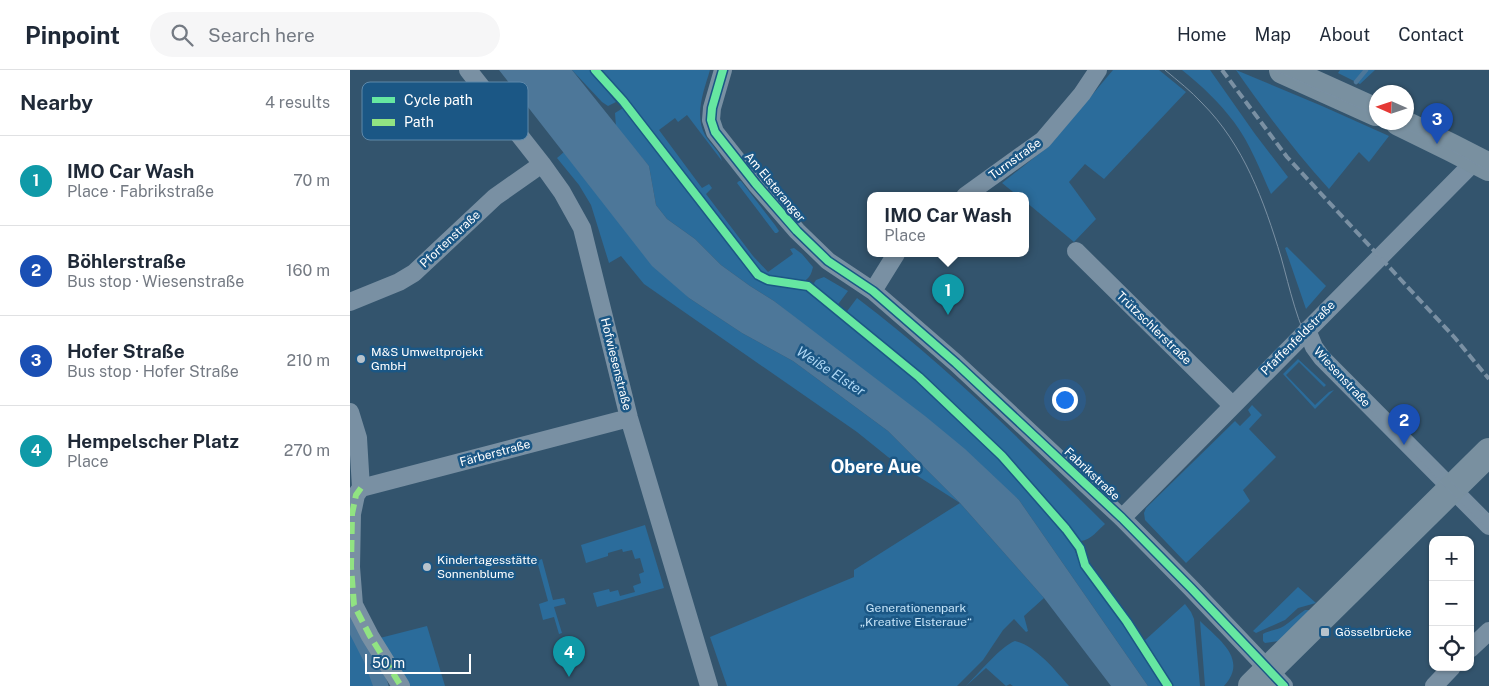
<!DOCTYPE html>
<html lang="en">
<head>
<meta charset="utf-8">
<style>
	body { margin:0; font-family:"Public Sans",sans-serif; background:#f6f6f7; color:#1f2937 }
	.controls { position:absolute; right:15px; bottom:15px; display:grid; overflow:hidden; border-radius:10px; box-shadow:0 1px 4px #0004 }
	.controls button { width:45px; height:45px; display:grid; place-items:center; padding:0; border:0; border-bottom:1px solid #e0e1e3; background:#fff; color:#1f2937; font:25px sans-serif }
	.compass { position:absolute; left:1019px; top:15px; width:45px; height:45px; border-radius:50%; background:#fff; box-shadow:0 1px 4px #0004; rotate:273deg }
	.scale { position:absolute; left:15px; bottom:12px; width:106px; box-sizing:border-box; padding-left:5px; border:2px solid #fff; border-top:0; font-size:14px; line-height:18px; white-space:nowrap; color:#fff; -webkit-text-stroke:4px #1b5785; paint-order:stroke }
	.you { position:absolute; left:714px; top:329px; width:18px; height:18px; margin:-12px; border:4px solid #fff; border-radius:50%; background:#1a73e8; box-shadow:0 0 0 8px #1a73e833 }
	.badge { display:grid; place-items:center; width:32px; height:32px; border-radius:50%; background:#b45309; color:#fff; font-size:16px; font-weight:700 }
	.pin { position:absolute; translate:-50% -41px; filter:drop-shadow(0 1px 2px #0008) }
	.pin::after { content:''; position:absolute; top:26px; width:18px; height:15px; background:inherit; clip-path:polygon(0 0,100% 0,50% 100%) }
	.popup { position:absolute; left:517px; top:122px; width:162px; height:65px; box-sizing:border-box; display:grid; place-content:center; border-radius:10px; background:#fff; filter:drop-shadow(0 1px 4px #0005); font-size:16px; white-space:nowrap; color:#747a83 }
	.popup b { font-size:19px; color:#1f2937 }
	.popup::after { content:''; position:absolute; left:50%; top:100%; margin-left:-10px; border:10px solid transparent; border-top-color:#fff }
	.list { margin:0; padding:0; list-style:none }
	h2 { display:flex; justify-content:space-between; align-items:center; height:65px; margin:0; padding:0 20px; font-size:21px }
	h2 small { font-size:16px; font-weight:400; color:#747a83 }
	.list li { display:grid; grid-template-columns:32px 1fr auto; gap:15px; align-items:center; box-sizing:border-box; height:90px; padding:0 20px; border-top:1px solid #e0e1e3 }
	.list b { display:block; font-size:19px; white-space:nowrap }
	.list p { margin:0; font-size:16px; white-space:nowrap; color:#747a83 }
	.list em { font-size:16px; font-style:normal; color:#747a83 }
	.icon { flex:none; width:28px; height:28px; fill:none; stroke:currentColor; stroke-width:2; stroke-linecap:round; stroke-linejoin:round }
	.map { position:relative; flex:none; width:1139px; height:616px; overflow:hidden }
	header { display:flex; align-items:center; gap:30px; box-sizing:border-box; height:70px; padding:0 25px; background:#fff; border-bottom:1px solid #e0e1e3 }
	header strong { font-size:24px }
	nav { display:flex; gap:28px; margin-inline-start:auto; font-size:18px }
	.search { width:350px; height:45px; background:#f6f6f7; display:flex; align-items:center; gap:12px; box-sizing:border-box; padding:0 18px; border-radius:28px; color:#747a83; font-size:19px }
	main { display:flex }
	aside { flex:1; background:#fff }
	.map>svg:first-child { display:block }
	.green { fill:#2b6c9b }
	.water { fill:#4d7799 }
	.lines { fill:none; stroke-linecap:round; stroke-linejoin:round }
	.stream { stroke:#4d7799; stroke-width:4.5 }
	.canal { stroke:#4d7799; stroke-width:15 }
	.minor { stroke:#7990a3; stroke-width:18 }
	.primary { stroke:#7990a0; stroke-width:28 }
	.tram { stroke:#7a90a3; stroke-width:1 }
	.rail { stroke:#7a90a3; stroke-width:4; stroke-dasharray:9 4; stroke-linecap:butt }
	.quiet { stroke:#91e382; stroke-width:6; stroke-dasharray:12 6; stroke-linecap:butt }
	.cycleway-casing { stroke:#1b5785; stroke-width:11 }
	.cycleway { stroke:#66e7a1; stroke-width:8 }
	.poi-dot { fill:#b8c3cc; stroke:#1b5785; stroke-width:2 }
	.labels { text-anchor:middle; stroke-width:5; stroke-linejoin:round; paint-order:stroke }
	.street-label { font-size:12px; fill:#fff; stroke:#1b5785 }
	.poi-label { font-size:12px; fill:#fff; stroke:#1b5785; text-anchor:start }
	.park-label { font-size:12px; fill:#c6e4f8; stroke:#1b5785 }
	.water-label { font-size:14px; font-style:italic; fill:#add6f3; stroke:#1b5785 }
	.district-label { font-size:18px; font-weight:bold; fill:#fff; stroke:#1b5785 }
	.key { fill:#1b5785; stroke:#5f89aa; stroke-width:1 }
	.key-label { font-size:14px; fill:#fff }
</style>
</head>
<body>
<header>
<strong>Pinpoint</strong>
<div class="search"><svg class="icon" aria-label="search" viewBox="0 0 24 24"><circle cx="10" cy="10" r="6"/><path d="M15 15l6 6"/></svg>Search here</div>
<nav><a>Home</a><a>Map</a><a>About</a><a>Contact</a></nav>
</header>
<main>
<aside>
<h2>Nearby<small>4 results</small></h2>
<ul class="list">
<li><span class="badge" style="background:#0f9aa8">1</span><div><b>IMO Car Wash</b><p>Place · Fabrikstraße</p></div><em>70 m</em></li>
<li><span class="badge" style="background:#1a4fb4">2</span><div><b>Böhlerstraße</b><p>Bus stop · Wiesenstraße</p></div><em>160 m</em></li>
<li><span class="badge" style="background:#1a4fb4">3</span><div><b>Hofer Straße</b><p>Bus stop · Hofer Straße</p></div><em>210 m</em></li>
<li><span class="badge" style="background:#0f9aa8">4</span><div><b>Hempelscher Platz</b><p>Place</p></div><em>270 m</em></li>
</ul>
</aside>
<div class="map">
<svg width="1139" height="616" viewBox="0 0 1139 616">
	<rect width="100%" height="100%" fill="#33546d"/>
	<path class="green" d="M222,0H240L266,32L258,36L252,32Z
		M250,0H360C354,20 344,45 355,65C360,74 370,81 372,91L337,45L328,52L325,48L309,60L352,118L359,114L362,118L356,124L403,186L418,202L443,184L440,179L444,178L452,184L463,197C459,217 446,212 431,210C426,209 420,208 416,206C407,201 400,190 393,183L286,42Z
		M763,0H809L836,22L754,109L735,94L719,112L746,149L724,172L676,132V126H668L652,113L700,75Z
		M832,0H860L905,64L938,107L921,124C910,100 900,73 884,52C869,32 851,15 832,0Z
		M886,0L972,36L1039,66L1019,92L1009,82L979,119C945,81 915,42 886,0Z
		M990,0H1025L1010,14L988,3Z
		M273,38L406,208C426,218 449,214 467,227L612,350L672,411L722,473L728,489L737,503L778,556L816,616H798L669,430L424,231L400,216L371,195L345,169L317,149L306,135L299,96L266,57L265,43Z
		M214,82L244,120L339,228L392,263L443,291L538,361L610,433L694,528L674,546L678,561L676,562L664,549L653,560L633,590L607,616H377L360,567L504,507V500L610,433L538,387L507,362L294,214L271,186L259,193L241,135L229,115L207,88Z
		M389,111H391L425,155L429,161L427,163H425L387,113Z
		M937,177L976,216L956,239L935,178Z
		M474,207L498,221L486,237C478,230 467,224 464,213L466,210Z
		M507,228C596,295 676,375 755,454C748,460 741,470 731,471L651,382L617,347L495,244Z
		M948,289L976,315L974,317L949,292L936,305L965,335L979,322L984,320L965,339L933,304Z
		M902,335L912,345L899,359L926,387L893,420L900,431L836,493L795,450L794,443L796,438L885,351L890,356L901,345L898,340Z
		M295,455L314,518L247,537L243,523L259,519L260,522L268,520L270,526L285,522L283,516L291,513L289,504L294,502L290,488L285,489L282,480L273,482L272,479L258,483V486L236,493L231,475Z
		M192,489L203,530L214,528L216,534L204,537L212,563L209,564L204,547L193,550L189,534L198,531L187,491Z
		M948,517L966,533L948,538L935,550L906,563L903,561Z
		M835,534L841,542L844,549L850,616H820L793,572Z
		M955,540H960L929,571L915,573L913,571V564C920,560 928,560 934,556C942,551 947,545 955,540Z
		M850,551C868,569 899,589 874,616H855Z
		M77,556L95,616H52L26,569Z
		M0,558L18,593L27,616H0Z
		M665,571C686,576 705,600 719,616H663L660,614L656,616L636,598L616,616C627,605 652,575 665,571Z"/>
	<path class="water" d="M149,0H222L299,96L306,135L317,149L345,169L371,195L400,216L424,231L575,346L615,379L669,430L798,616H761L694,528L610,433L538,361L443,291L392,263L339,228L302,196Z"/>
	<g class="lines">
		<path class="stream" d="M1006,12L1016,0"/>
		<path class="canal" d="M0,548L21,589L31,616"/>
		<path class="minor" d="M118,0L192,94L212,122L232,158L279,348L359,616
			M373,0L362,38L361,50L365,62L406,114L447,161L478,191L523,221L606,293L772,448L841,518L934,616
			M615,126L693,70L732,24L748,0
			M726,181L882,335
			M523,221L546,184
			M0,232L49,212L64,203L145,127L192,94
			M957,260L964,277L972,288L1139,456
			M0,342L8,368L11,418L6,425L2,444L1,497L4,535L20,566L51,616
			M11,418L279,348
			M772,448L1126,90
			M1120,579L1139,561
			M1084,616L1102,597"/>
		<path class="primary" d="M933,0L1026,42
			M1049,52L1102,78L1139,97
			M902,616L1139,382"/>
		<path class="tram" d="M815,0C828,11 841,21 852,33C894,75 914,131 931,187C940,219 947,254 964,283L1139,461
			M924,0L1026,45
			M1042,52L1101,80L1139,101
			M1041,352L1139,449"/>
		<path class="rail" d="M872,0L937,87L1105,268L1139,309"/>
		<path class="quiet" d="M11,418L6,425L2,444L1,497L4,535L20,566L51,616"/>
		<defs>
			<path id="cycleway" d="M245,0L273,31L408,205L418,210L458,216L569,307L652,386L716,459L730,478L735,495L777,552L818,616
				M373,0L362,38L361,50L365,62L406,114L447,161L478,191L523,221L606,293L772,448L841,518L934,616"/>
		</defs>
		<use href="#cycleway" class="cycleway-casing"/>
		<use href="#cycleway" class="cycleway"/>
	</g>
	<g class="poi-dot">
		<circle cx="11" cy="289" r="5"/>
		<circle cx="77" cy="497" r="5"/>
		<rect x="970" y="557" width="10" height="10" rx="2.5"/>
	</g>
	<g class="labels">
		<g class="street-label">
			<text transform="translate(665 89) rotate(-36)" y="4">Turnstraße</text>
			<text transform="translate(425 117) rotate(50)" y="4">Am Elsteranger</text>
			<text transform="translate(100 169) rotate(-43)" y="4">Pfortenstraße</text>
			<text transform="translate(804 258) rotate(44)" y="4">Trützschlerstraße</text>
			<text transform="translate(948 268) rotate(-45)" y="4">Pfaffenfeldstraße</text>
			<text transform="translate(266 294) rotate(76)" y="4">Hofwiesenstraße</text>
			<text transform="translate(992 307) rotate(47)" y="4">Wiesenstraße</text>
			<text transform="translate(145 383) rotate(-15)" y="4">Färberstraße</text>
			<text transform="translate(742 404) rotate(43)" y="4">Fabrikstraße</text>
		</g>
		<g class="poi-label">
			<text x="21" y="286">M&amp;S Umweltprojekt<tspan x="21" dy="14">GmbH</tspan></text>
			<text x="87" y="494">Kindertagesstätte<tspan x="87" dy="14">Sonnenblume</tspan></text>
			<text x="985" y="566">Gösselbrücke</text>
		</g>
		<g class="park-label">
			<text x="566" y="542">Generationenpark<tspan x="566" dy="14">„Kreative Elsteraue“</tspan></text>
		</g>
		<g class="water-label">
			<text transform="translate(481 301) rotate(33)" y="5">Weiße Elster</text>
		</g>
		<g class="district-label">
			<text x="526" y="403">Obere Aue</text>
		</g>
	</g>
	<rect x="12" y="12" width="166" height="58" rx="8" class="key"/>
	<rect x="22" y="27" width="23" height="6" fill="#66e7a1"/>
	<rect x="22" y="49" width="23" height="7" fill="#91e382"/>
	<g class="key-label">
		<text x="54" y="35">Cycle path</text>
		<text x="54" y="57">Path</text>
	</g>
</svg>
<div class="controls">
<button>+</button>
<button>−</button>
<button><svg class="icon" aria-label="locate" viewBox="0 0 24 24"><circle cx="12" cy="12" r="6"/><path d="M12 2v4M12 18v4M2 12h4M18 12h4"/></svg></button>
</div>
<svg class="compass" viewBox="-18 -18 36 36"><path d="M0-13l5 13h-10z" fill="#e53935"/><path d="M0 13l5-13h-10z" fill="#747a83"/></svg>
<div class="scale">50 m</div>
<div class="you"></div>
<div class="pin badge" style="left:598px;top:245px;background:#0f9aa8">1</div>
<div class="popup"><b>IMO Car Wash</b>Place</div>
<div class="pin badge" style="left:1054px;top:375px;background:#1a4fb4">2</div>
<div class="pin badge" style="left:1087px;top:74px;background:#1a4fb4">3</div>
<div class="pin badge" style="left:219px;top:607px;background:#0f9aa8">4</div>
</div>
</main>
</body>
</html>
